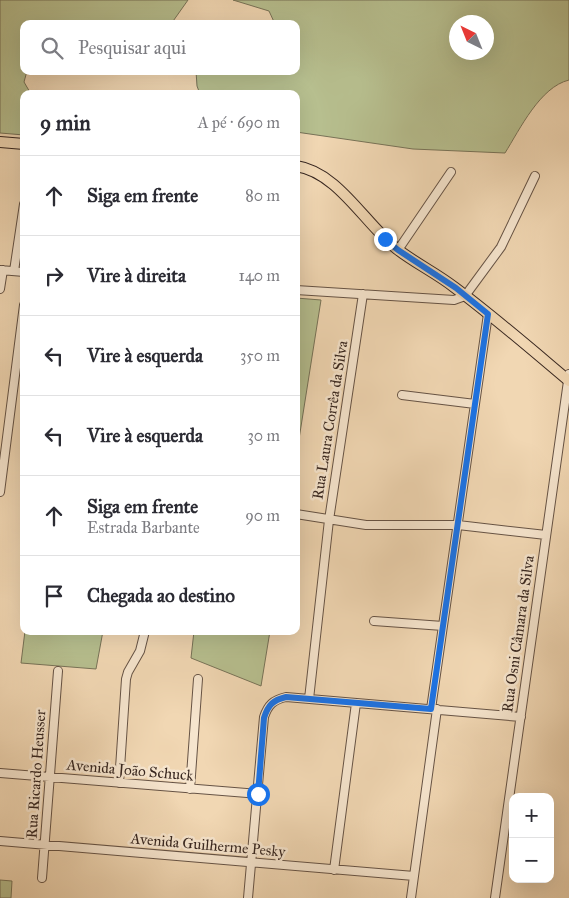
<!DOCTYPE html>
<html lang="pt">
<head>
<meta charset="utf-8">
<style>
	body { margin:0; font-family:"IM FELL Great Primer",serif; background:#f7f7f7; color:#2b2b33 }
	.controls { position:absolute; right:15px; bottom:15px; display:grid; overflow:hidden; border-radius:10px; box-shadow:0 5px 20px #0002 }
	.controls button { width:45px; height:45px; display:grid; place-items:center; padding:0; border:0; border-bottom:1px solid #e1e1e2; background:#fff; color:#2b2b33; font:25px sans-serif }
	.compass { position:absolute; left:449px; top:15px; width:45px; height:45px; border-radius:50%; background:#fff; box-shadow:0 5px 20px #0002; rotate:317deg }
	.stop { position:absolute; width:15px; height:15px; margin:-11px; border:4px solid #1a73e8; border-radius:50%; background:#fff }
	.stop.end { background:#1a73e8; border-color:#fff; box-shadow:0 1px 5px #0008 }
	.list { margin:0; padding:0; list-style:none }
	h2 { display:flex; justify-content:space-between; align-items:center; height:65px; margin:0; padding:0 20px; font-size:21px }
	h2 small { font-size:16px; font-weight:400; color:#7c7c81 }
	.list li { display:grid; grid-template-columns:32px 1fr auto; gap:15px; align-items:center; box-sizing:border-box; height:80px; padding:0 20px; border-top:1px solid #e1e1e2 }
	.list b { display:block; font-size:19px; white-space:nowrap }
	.list p { margin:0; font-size:16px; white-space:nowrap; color:#7c7c81 }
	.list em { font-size:16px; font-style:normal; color:#7c7c81 }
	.icon { flex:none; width:28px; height:28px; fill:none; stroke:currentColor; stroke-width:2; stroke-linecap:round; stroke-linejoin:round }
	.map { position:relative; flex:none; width:569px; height:898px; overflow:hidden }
	.search { position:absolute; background:#fff; box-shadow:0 5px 20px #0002; left:20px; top:20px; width:280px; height:55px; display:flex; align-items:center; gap:12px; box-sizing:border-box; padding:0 18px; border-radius:10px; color:#7c7c81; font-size:19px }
	.panel { position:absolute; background:#fff; box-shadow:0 5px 20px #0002; left:20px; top:90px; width:280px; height:545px; border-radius:10px }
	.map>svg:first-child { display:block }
	.green { fill:#b7bf8f; stroke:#787358; fill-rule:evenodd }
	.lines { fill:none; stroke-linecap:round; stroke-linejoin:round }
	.minor-casing { stroke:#665345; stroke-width:10 }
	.major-casing { stroke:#382720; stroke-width:12 }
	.minor { stroke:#f6e5ce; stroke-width:8 }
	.major { stroke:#f1d7b3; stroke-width:10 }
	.route { stroke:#1a73e8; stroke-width:6 }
	.labels { text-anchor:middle; stroke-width:5; stroke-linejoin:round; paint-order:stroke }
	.street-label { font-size:15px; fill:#382720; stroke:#f6e5ce }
</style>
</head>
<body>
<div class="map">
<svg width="569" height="898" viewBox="0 0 569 898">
	<rect width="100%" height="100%" fill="#f1d7b3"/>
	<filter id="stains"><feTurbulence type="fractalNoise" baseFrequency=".004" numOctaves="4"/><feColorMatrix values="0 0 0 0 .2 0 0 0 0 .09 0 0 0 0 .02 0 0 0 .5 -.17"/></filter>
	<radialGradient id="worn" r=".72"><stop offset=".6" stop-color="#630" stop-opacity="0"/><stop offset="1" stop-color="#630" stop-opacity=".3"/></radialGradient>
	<path class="green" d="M0,0H188L171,24H24V71H27L24,82L31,94H24V135L0,133Z
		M233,0H569V80C540,87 520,129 505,153L413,149L296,132V94H200L197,86L196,71H296V24H275L269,11ZM456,22H486V52H456Z
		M296,298L321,300L296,458Z
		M25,631H103L96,669L21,663Z
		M194,631H270L261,686L191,658Z
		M0,880L12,881L11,898H0Z"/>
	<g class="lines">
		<defs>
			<path id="minor" d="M398,250L451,172
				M0,270L24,272
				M14,271L24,204
				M0,289L3,270
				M296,290L454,300L465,296L501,247L535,176
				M402,395L475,404
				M0,492L24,305
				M296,514L366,525H458L546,535
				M374,621L443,626
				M309,699L329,520L363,294
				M431,709L488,314
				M0,773L258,794
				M119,783L126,679L128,672L140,651L145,631
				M190,789L198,679
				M0,841L414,876
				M334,870L356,703
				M42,878L58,671
				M248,898L264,717C268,705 273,700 286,697L521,717
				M411,898L437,709
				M495,898L569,374"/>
			<path id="major" d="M0,142L24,144
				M296,166C338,172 365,224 397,249C415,263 436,273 454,287C493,316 531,349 569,381"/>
		</defs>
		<use href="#minor" class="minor-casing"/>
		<use href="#major" class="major-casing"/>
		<use href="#minor" class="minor"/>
		<use href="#major" class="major"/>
	</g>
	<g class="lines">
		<path class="route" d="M258,794L264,718C268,705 273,700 286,697L431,709L488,314L456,288L398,250L385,239"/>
	</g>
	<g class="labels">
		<g class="street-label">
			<text transform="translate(330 420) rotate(-81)" y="5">Rua Laura Corrêa da Silva</text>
			<text transform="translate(518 634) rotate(-82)" y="5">Rua Osni Câmara da Silva</text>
			<text transform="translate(130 770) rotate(5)" y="5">Avenida João Schuck</text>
			<text transform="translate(36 774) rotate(-86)" y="5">Rua Ricardo Heusser</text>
			<text transform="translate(208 845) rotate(5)" y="5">Avenida Guilherme Pesky</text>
		</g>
	</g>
	<rect width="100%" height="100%" filter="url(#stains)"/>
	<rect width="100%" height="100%" fill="url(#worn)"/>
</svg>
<div class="controls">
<button>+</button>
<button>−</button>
</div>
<svg class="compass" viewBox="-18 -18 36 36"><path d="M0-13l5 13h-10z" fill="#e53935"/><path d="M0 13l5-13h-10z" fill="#7c7c81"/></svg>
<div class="stop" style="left:258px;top:794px"></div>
<div class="stop end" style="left:385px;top:239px"></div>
<div class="search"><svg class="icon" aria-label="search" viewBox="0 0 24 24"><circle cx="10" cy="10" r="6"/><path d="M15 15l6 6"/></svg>Pesquisar aqui</div>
<section class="panel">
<h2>9 min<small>A pé · 690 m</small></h2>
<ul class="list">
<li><svg class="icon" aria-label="ahead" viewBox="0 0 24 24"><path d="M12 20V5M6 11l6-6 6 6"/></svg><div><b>Siga em frente</b></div><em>80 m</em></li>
<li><svg class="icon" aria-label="right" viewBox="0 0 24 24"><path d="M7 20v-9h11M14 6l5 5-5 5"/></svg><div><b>Vire à direita</b></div><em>140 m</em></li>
<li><svg class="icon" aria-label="left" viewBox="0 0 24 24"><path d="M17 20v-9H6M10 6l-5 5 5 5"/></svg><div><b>Vire à esquerda</b></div><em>350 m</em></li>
<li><svg class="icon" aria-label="left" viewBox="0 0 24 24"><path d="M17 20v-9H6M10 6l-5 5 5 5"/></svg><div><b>Vire à esquerda</b></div><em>30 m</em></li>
<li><svg class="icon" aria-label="ahead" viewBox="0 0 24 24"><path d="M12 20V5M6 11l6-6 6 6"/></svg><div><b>Siga em frente</b><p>Estrada Barbante</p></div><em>90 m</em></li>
<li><svg class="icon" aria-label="arrive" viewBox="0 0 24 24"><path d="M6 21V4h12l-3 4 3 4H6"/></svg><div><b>Chegada ao destino</b></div></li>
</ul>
</section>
</div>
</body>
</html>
